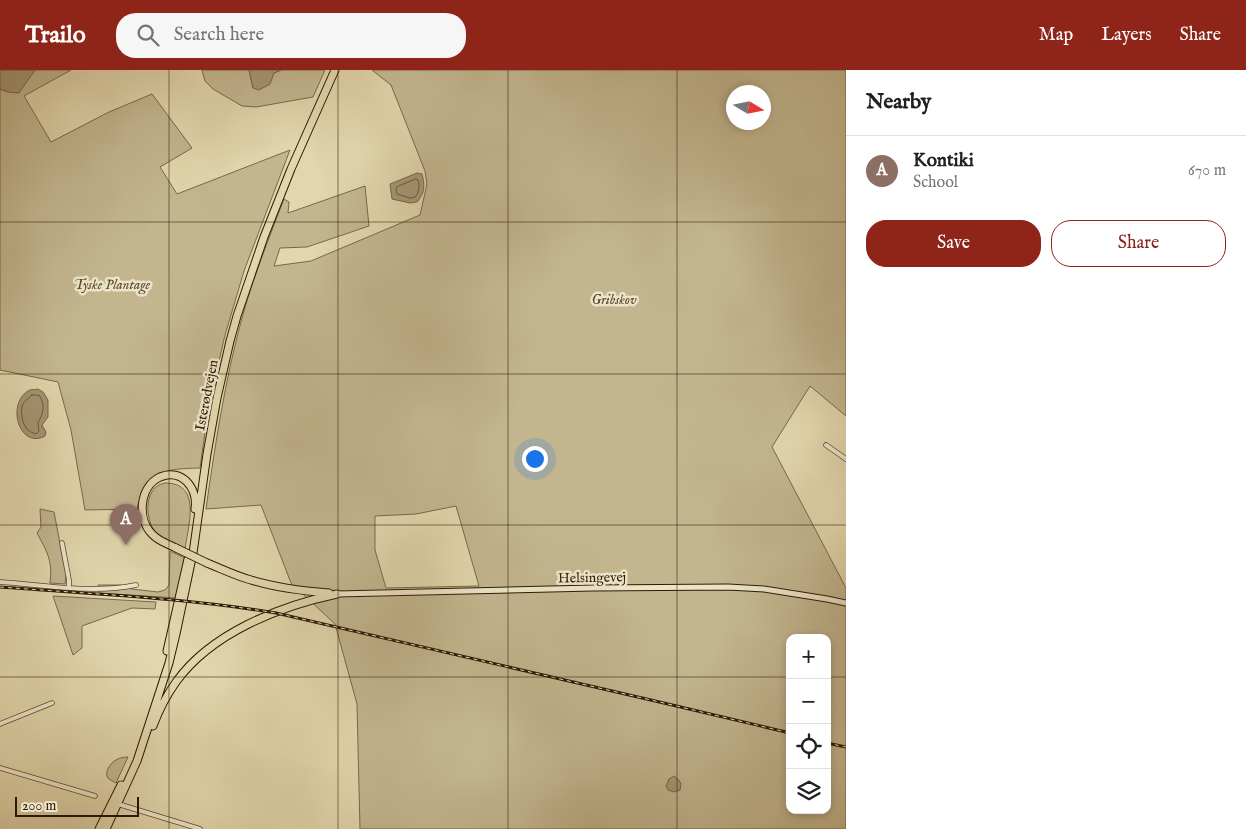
<!DOCTYPE html>
<html lang="en">
<head>
<meta charset="utf-8">
<style>
	body { margin:0; font-family:"IM FELL English",serif; background:#f6f6f6; color:#202124 }
	.controls { position:absolute; right:15px; bottom:15px; display:grid; overflow:hidden; border-radius:10px; box-shadow:0 2px 8px #0003 }
	.controls button { width:45px; height:45px; display:grid; place-items:center; padding:0; border:0; border-bottom:1px solid #e0e0e0; background:#fff; color:#202124; font:25px sans-serif }
	.compass { position:absolute; left:726px; top:15px; width:45px; height:45px; border-radius:50%; background:#fff; box-shadow:0 2px 8px #0003; rotate:100deg }
	.scale { position:absolute; left:15px; bottom:12px; width:124px; box-sizing:border-box; padding-left:5px; border:2px solid #2e1a04; border-top:0; font-size:14px; line-height:18px; white-space:nowrap; color:#2e1a04; -webkit-text-stroke:4px #ece4c9; paint-order:stroke }
	.you { position:absolute; left:534px; top:388px; width:18px; height:18px; margin:-12px; border:4px solid #fff; border-radius:50%; background:#1a73e8; box-shadow:0 0 0 8px #1a73e833 }
	.badge { display:grid; place-items:center; width:32px; height:32px; border-radius:50%; background:#8f2418; color:#fff; font-size:16px; font-weight:700 }
	.pin { position:absolute; translate:-50% -41px; filter:drop-shadow(0 1px 2px #0008) }
	.pin::after { content:''; position:absolute; top:26px; width:18px; height:15px; background:inherit; clip-path:polygon(0 0,100% 0,50% 100%) }
	.list { margin:0; padding:0; list-style:none }
	h2 { display:flex; justify-content:space-between; align-items:center; height:65px; margin:0; padding:0 20px; font-size:21px }
	h2 small { font-size:16px; font-weight:400; color:#757577 }
	.list li { display:grid; grid-template-columns:32px 1fr auto; gap:15px; align-items:center; box-sizing:border-box; height:70px; padding:0 20px; border-top:1px solid #e0e0e0 }
	.list b { display:block; font-size:19px; white-space:nowrap }
	.list p { margin:0; font-size:16px; white-space:nowrap; color:#757577 }
	.list em { font-size:16px; font-style:normal; color:#757577 }
	.actions { display:flex; gap:10px; padding:15px 20px }
	.actions a { flex:1; padding:11px 0; border:1px solid #8f2418; border-radius:20px; text-align:center; font-size:18px; color:#8f2418 }
	.actions .main { background:#8f2418; color:#fff }
	.icon { flex:none; width:28px; height:28px; fill:none; stroke:currentColor; stroke-width:2; stroke-linecap:round; stroke-linejoin:round }
	.map { position:relative; flex:none; width:846px; height:759px; overflow:hidden }
	header { display:flex; align-items:center; gap:30px; box-sizing:border-box; height:70px; padding:0 25px; background:#8f2418; color:#fff }
	header strong { font-size:24px }
	nav { display:flex; gap:28px; margin-inline-start:auto; font-size:18px }
	.search { width:350px; height:45px; background:#f6f6f6; display:flex; align-items:center; gap:12px; box-sizing:border-box; padding:0 18px; border-radius:20px; color:#757577; font-size:19px }
	main { display:flex }
	aside { flex:1; background:#fff }
	.map>svg:first-child { display:block }
	.green { fill:#c3b68f; stroke:#78684a; fill-rule:evenodd }
	.water { fill:#a59673; stroke:#756447 }
	.lines { fill:none; stroke-linecap:round; stroke-linejoin:round }
	.shore { stroke:#6a583c; stroke-width:1 }
	.street-casing { stroke:#5b492e; stroke-width:5.5 }
	.secondary-casing { stroke:#2e1a04; stroke-width:7 }
	.highway-casing { stroke:#2e1a04; stroke-width:9 }
	.street { stroke:#ece4c9; stroke-width:4 }
	.secondary { stroke:#ece4c9; stroke-width:5 }
	.highway { stroke:#e2d6ac; stroke-width:7 }
	.rail-casing { stroke:#2e1a04; stroke-width:3 }
	.rail { stroke:#ece4c9; stroke-width:1; stroke-dasharray:4; stroke-linecap:butt }
	.highway-bridge-casing { stroke:#2e1a04; stroke-width:9; stroke-linecap:butt }
	.highway-bridge { stroke:#e2d6ac; stroke-width:7 }
	.grid { fill:none; stroke:#2e1a04; stroke-width:1; stroke-opacity:0.55 }
	.labels { text-anchor:middle; stroke-width:5; stroke-linejoin:round; paint-order:stroke }
	.park-label { font-size:14px; font-style:italic; fill:#5b492e; stroke:#ece4c9 }
	.street-label { font-size:14px; fill:#2e1a04; stroke:#ece4c9 }
</style>
</head>
<body>
<header>
<strong>Trailo</strong>
<div class="search"><svg class="icon" aria-label="search" viewBox="0 0 24 24"><circle cx="10" cy="10" r="6"/><path d="M15 15l6 6"/></svg>Search here</div>
<nav><a>Map</a><a>Layers</a><a>Share</a></nav>
</header>
<main>
<div class="map">
<svg width="846" height="759" viewBox="0 0 846 759">
	<rect width="100%" height="100%" fill="#e2d6ac"/>
	<filter id="stains"><feTurbulence type="fractalNoise" baseFrequency=".004" numOctaves="4"/><feColorMatrix values="0 0 0 0 .2 0 0 0 0 .09 0 0 0 0 .02 0 0 0 .5 -.17"/></filter>
	<radialGradient id="worn" r=".72"><stop offset=".6" stop-color="#630" stop-opacity="0"/><stop offset="1" stop-color="#630" stop-opacity=".3"/></radialGradient>
	<path class="green" d="M35,0H71L24,26L51,72L109,42L152,24L192,78L160,97L177,124L290,80L244,201L225,265L209,334L200,398C165,399 145,400 137,439L85,440L71,360L58,312L0,300V19L8,22Z
		M202,0H249L253,18L274,3L281,0H325L313,27L256,37L242,36L213,19L205,11Z
		M372,0H846V346L810,316L772,377L846,518V759H360L357,634L335,554L291,513L261,435L206,439C215,375 225,310 242,248C253,208 269,168 284,129L289,132L288,143L365,116L369,156L307,177L280,178L274,196L311,191L420,145L427,114L425,101L391,15ZM734,22H764V52H734ZM456,436L479,516L386,518L375,480V446L416,444ZM790,568H827V740H790Z
		M166,413C202,413 188,457 185,479C175,475 165,472 157,464C146,453 143,424 159,415C161,414 164,413 166,413Z
		M40,439L54,442L66,505L65,514L50,513C53,490 47,482 37,463L41,457Z
		M170,481L185,488L177,528L99,523L98,515H120L132,519L158,522L165,520L169,515Z
		M53,526L156,532L155,539L132,538L82,556V578L73,585Z
		M128,687L116,713C114,712 110,710 108,708C104,703 110,693 116,690C119,688 124,687 128,687Z"/>
	<path class="water" d="M0,0H35L19,23L8,22L0,19Z
		M249,0H281L274,3L270,14L259,20L253,18Z
		M417,103L422,104C425,115 425,123 417,132L410,133L392,129L390,114Z
		M38,319L43,322L48,330V347L42,355L46,362L45,366C19,380 5,332 30,320C32,319 35,320 38,319Z
		M674,706L679,710L681,714L680,720L674,722L668,720L666,716L669,709Z"/>
	<g class="lines">
		<path class="shore" d="M416,109L418,110C420,115 419,123 415,127L410,128L397,124L396,119L397,117Z
			M32,325H39C46,336 43,343 38,353L39,361L36,364C33,363 28,361 26,358C22,352 20,340 23,334C25,330 29,328 32,325Z"/>
		<defs>
			<path id="street" d="M826,375L846,389
				M62,473L69,510V517
				M0,512C45,515 92,524 136,515
				M0,654L52,633
				M0,698L95,726
				M118,734L200,759"/>
			<path id="secondary" d="M337,524L593,518L728,517L764,519L827,529L846,533"/>
			<path id="highway" d="M176,478C168,474 158,471 152,464C137,449 139,417 160,407C182,398 198,418 195,439
				M207,493C222,499 236,506 251,510C277,518 303,521 329,523
				M167,581L188,489
				M153,656C159,640 166,626 176,612C211,563 280,536 337,524
				M99,759L121,715
				M106,759L137,691L169,593L176,564L193,483L207,384L217,328L230,271L237,246L264,167L291,99L335,0"/>
		</defs>
		<use href="#street" class="street-casing"/>
		<use href="#secondary" class="secondary-casing"/>
		<use href="#highway" class="highway-casing"/>
		<use href="#street" class="street"/>
		<use href="#secondary" class="secondary"/>
		<use href="#highway" class="highway"/>
		<defs>
			<path id="rail" d="M0,517C92,524 185,528 276,543L668,634L790,663
				M827,673L846,677"/>
		</defs>
		<use href="#rail" class="rail-casing"/>
		<use href="#rail" class="rail"/>
		<defs>
			<path id="highway-bridge" d="M176,478L207,493"/>
		</defs>
		<use href="#highway-bridge" class="highway-bridge-casing"/>
		<use href="#highway-bridge" class="highway-bridge"/>
	</g>
	<path class="grid" d="M169,0V759M338,0V759M508,0V759M677,0V759M0,152H846M0,304H846M0,455H846M0,607H790M827,607H846"/>
	<g class="labels">
		<g class="park-label">
			<text x="112" y="219">Tyske Plantage</text>
			<text x="614" y="234">Gribskov</text>
		</g>
		<g class="street-label">
			<text transform="translate(206 325) rotate(-79)" y="5">Isterødvejen</text>
			<text transform="translate(592 507) rotate(-1)" y="5">Helsingevej</text>
		</g>
	</g>
	<rect width="100%" height="100%" filter="url(#stains)"/>
	<rect width="100%" height="100%" fill="url(#worn)"/>
</svg>
<div class="controls">
<button>+</button>
<button>−</button>
<button><svg class="icon" aria-label="locate" viewBox="0 0 24 24"><circle cx="12" cy="12" r="6"/><path d="M12 2v4M12 18v4M2 12h4M18 12h4"/></svg></button>
<button><svg class="icon" aria-label="layers" viewBox="0 0 24 24"><path d="M12 4l9 5-9 5-9-5zM3 14l9 5 9-5"/></svg></button>
</div>
<svg class="compass" viewBox="-18 -18 36 36"><path d="M0-13l5 13h-10z" fill="#e53935"/><path d="M0 13l5-13h-10z" fill="#757577"/></svg>
<div class="scale">200 m</div>
<div class="you"></div>
<div class="pin badge" style="left:126px;top:475px;background:#8d6e63">A</div>
</div>
<aside>
<h2>Nearby<small></small></h2>
<ul class="list">
<li><span class="badge" style="background:#8d6e63">A</span><div><b>Kontiki</b><p>School</p></div><em>670 m</em></li>
</ul>
<div class="actions"><a class="main">Save</a><a>Share</a></div>
</aside>
</main>
</body>
</html>
